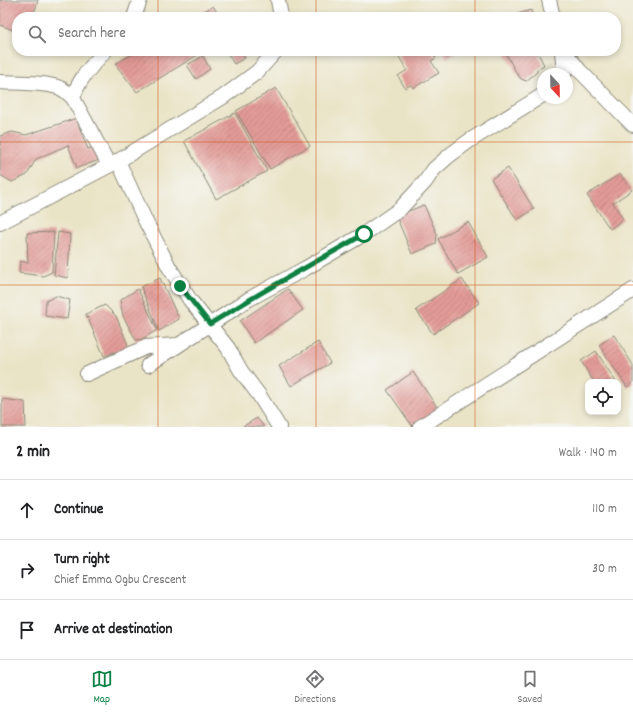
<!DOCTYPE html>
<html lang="en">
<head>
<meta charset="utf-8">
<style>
	body { margin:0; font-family:Dekko,sans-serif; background:#f2f2f2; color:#202124 }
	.controls { position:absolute; right:12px; bottom:12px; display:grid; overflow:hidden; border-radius:8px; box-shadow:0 2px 6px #0003 }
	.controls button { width:36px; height:36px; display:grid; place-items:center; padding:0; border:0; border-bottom:1px solid #e0e0e0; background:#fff; color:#202124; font:20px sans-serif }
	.compass { position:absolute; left:537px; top:68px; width:36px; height:36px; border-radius:50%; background:#fff; box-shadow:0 2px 6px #0003; rotate:158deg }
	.stop { position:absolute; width:12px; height:12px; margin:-9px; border:3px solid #0b8043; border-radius:50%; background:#fff }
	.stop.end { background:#0b8043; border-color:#fff; box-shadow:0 1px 4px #0008 }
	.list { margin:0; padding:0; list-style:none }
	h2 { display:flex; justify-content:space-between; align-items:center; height:52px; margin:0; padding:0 16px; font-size:17px }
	h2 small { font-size:13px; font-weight:400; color:#757577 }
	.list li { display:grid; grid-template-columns:26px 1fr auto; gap:12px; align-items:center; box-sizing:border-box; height:60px; padding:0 16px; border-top:1px solid #e0e0e0 }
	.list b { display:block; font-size:15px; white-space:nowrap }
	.list p { margin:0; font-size:13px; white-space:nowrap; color:#757577 }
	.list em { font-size:13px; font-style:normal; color:#757577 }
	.icon { flex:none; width:22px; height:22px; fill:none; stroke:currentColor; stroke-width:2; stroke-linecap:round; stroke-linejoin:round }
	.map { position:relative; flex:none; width:633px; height:427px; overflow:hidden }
	.search { position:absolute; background:#fff; box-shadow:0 2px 6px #0003; left:12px; right:12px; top:12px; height:44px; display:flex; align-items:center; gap:10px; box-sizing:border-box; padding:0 14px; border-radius:16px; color:#757577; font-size:15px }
	.sheet { height:232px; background:#fff }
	nav { display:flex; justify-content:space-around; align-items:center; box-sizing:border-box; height:56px; border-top:1px solid #e0e0e0; background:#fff; font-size:11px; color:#757577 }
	nav a { display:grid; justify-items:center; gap:2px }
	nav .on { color:#0b8043 }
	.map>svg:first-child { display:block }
	.building { fill:url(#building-hatch) }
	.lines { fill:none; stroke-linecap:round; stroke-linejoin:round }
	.minor-casing { stroke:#8a8879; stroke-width:16 }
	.minor { stroke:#fff; stroke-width:14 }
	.route { stroke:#0b8043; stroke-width:5 }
	.grid { fill:none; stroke:#d5540f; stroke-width:1; stroke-opacity:0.55 }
</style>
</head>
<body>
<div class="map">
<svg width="633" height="427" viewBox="0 0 633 427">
	<defs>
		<pattern id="building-hatch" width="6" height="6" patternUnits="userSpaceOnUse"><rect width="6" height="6" fill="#e39b97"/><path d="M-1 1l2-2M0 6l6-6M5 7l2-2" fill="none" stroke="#b87f7b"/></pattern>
	</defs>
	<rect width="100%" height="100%" fill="#f6f6f2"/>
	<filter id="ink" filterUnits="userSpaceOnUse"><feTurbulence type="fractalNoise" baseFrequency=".025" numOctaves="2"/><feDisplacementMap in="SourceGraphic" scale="8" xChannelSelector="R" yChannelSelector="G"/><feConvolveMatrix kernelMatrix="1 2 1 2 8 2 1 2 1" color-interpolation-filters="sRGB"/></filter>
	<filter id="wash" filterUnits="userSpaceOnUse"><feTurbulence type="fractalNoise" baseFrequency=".012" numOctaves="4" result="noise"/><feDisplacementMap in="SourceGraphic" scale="16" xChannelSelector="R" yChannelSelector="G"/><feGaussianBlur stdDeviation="0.9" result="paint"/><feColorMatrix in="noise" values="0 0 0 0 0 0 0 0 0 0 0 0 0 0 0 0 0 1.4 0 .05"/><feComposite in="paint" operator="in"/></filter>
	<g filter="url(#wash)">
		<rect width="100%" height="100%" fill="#eae4c7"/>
		<g id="blocks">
			<path class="building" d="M0,0H38L33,17H17V27L13,30L0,25Z
				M213,6L220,17H195Z
				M531,10L533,17H508Z
				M138,51H204L137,92L115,64Z
				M226,51H241L245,58L234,64Z
				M405,51H432L436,58L431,61L439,73L413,88L411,85L405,88L398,76L407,70L398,55Z
				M443,51H459L447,58Z
				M508,51H533L539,55L544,65L537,69V72L526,81L521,79L516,72L505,52Z
				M203,56L210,69L196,79L187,65Z
				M276,88L310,146L270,169L236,111Z
				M235,113L267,171L216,199L184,141Z
				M77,118L81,132L88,149L95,146L103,156L97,161L77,168L68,145L36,159L27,175L12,182L0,175V136L12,132L26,135Z
				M508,168L534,209L517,220L491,179Z
				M620,174L632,190L613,203L623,219L610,229L587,195Z
				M424,205L437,234L436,244L412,254L396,216Z
				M468,222L488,257L458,274L438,239Z
				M54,232L52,272L43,276L19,273L20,261L28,263L27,233Z
				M58,232L70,234L68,278L54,275Z
				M160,278L179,319L159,331L141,287Z
				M462,279L479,303L433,334L416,310Z
				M138,289L157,330L142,339L136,340L123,316L120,300Z
				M288,289L303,310L254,343L240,321Z
				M56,296L70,300L67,319L45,316L46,301Z
				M105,305L116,316L128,345L123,349L104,356L86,314Z
				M614,335L633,365V383L627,387L599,345Z
				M318,342L330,363L291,386L279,366Z
				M596,351L616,382H594L581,361Z
				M413,372L439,410L413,427L387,390Z
				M2,399L25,402L26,427H2Z
				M257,418L264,427H242Z"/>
		</g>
	</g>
	<g filter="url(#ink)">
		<use href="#blocks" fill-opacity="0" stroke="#8a8879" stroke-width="1"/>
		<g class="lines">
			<defs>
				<path id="minor" d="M278,0L281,17
					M549,0L553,17
					M134,17L140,0
					M276,51L257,72L223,97L118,161L145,220L169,267L190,300L228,348L241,371L259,395L279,427
					M562,51L564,74
					M564,51L580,71L633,125
					M0,82C16,83 46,82 60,88C65,90 69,94 73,98L109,165
					M73,98C79,78 92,66 105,51
					M0,223L116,162
					M148,365L249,299L306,268L364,234L400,209L425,182L434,169L450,155L469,141L543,95
					M87,374L146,347L177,345
					M420,427L633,290"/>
			</defs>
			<use href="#minor" class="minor-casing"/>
			<use href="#minor" class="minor"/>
		</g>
	</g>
	<g class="lines" filter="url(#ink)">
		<path class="route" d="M180,286L210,324C260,292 313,264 364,234"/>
	</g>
	<path class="grid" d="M158,0V17M316,0V17M475,0V17M158,51V427M316,51V427M475,51V427M0,142H633M0,285H633"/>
</svg>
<div class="controls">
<button><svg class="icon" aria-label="locate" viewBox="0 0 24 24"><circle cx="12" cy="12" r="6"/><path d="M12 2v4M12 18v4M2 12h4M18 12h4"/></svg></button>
</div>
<svg class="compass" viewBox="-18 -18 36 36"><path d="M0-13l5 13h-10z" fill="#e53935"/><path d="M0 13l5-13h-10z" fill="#757577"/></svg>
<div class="stop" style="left:364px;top:234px"></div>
<div class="stop end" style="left:180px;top:286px"></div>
<div class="search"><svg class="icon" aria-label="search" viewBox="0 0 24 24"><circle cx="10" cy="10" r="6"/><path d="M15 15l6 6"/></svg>Search here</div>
</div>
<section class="sheet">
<h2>2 min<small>Walk · 140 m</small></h2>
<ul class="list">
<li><svg class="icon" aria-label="ahead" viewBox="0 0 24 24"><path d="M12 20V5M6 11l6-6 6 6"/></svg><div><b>Continue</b></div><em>110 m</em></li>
<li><svg class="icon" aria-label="right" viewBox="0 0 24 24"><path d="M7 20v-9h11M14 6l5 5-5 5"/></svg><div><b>Turn right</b><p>Chief Emma Ogbu Crescent</p></div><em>30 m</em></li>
<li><svg class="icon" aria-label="arrive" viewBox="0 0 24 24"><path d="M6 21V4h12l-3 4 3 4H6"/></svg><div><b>Arrive at destination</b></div></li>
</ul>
</section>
<nav>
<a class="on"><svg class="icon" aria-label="map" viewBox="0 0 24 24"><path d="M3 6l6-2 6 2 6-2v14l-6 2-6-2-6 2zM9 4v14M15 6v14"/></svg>Map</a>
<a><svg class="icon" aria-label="directions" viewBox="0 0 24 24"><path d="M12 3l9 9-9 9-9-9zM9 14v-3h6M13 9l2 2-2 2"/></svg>Directions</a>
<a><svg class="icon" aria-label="saved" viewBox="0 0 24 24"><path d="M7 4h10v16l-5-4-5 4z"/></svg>Saved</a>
</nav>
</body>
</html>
